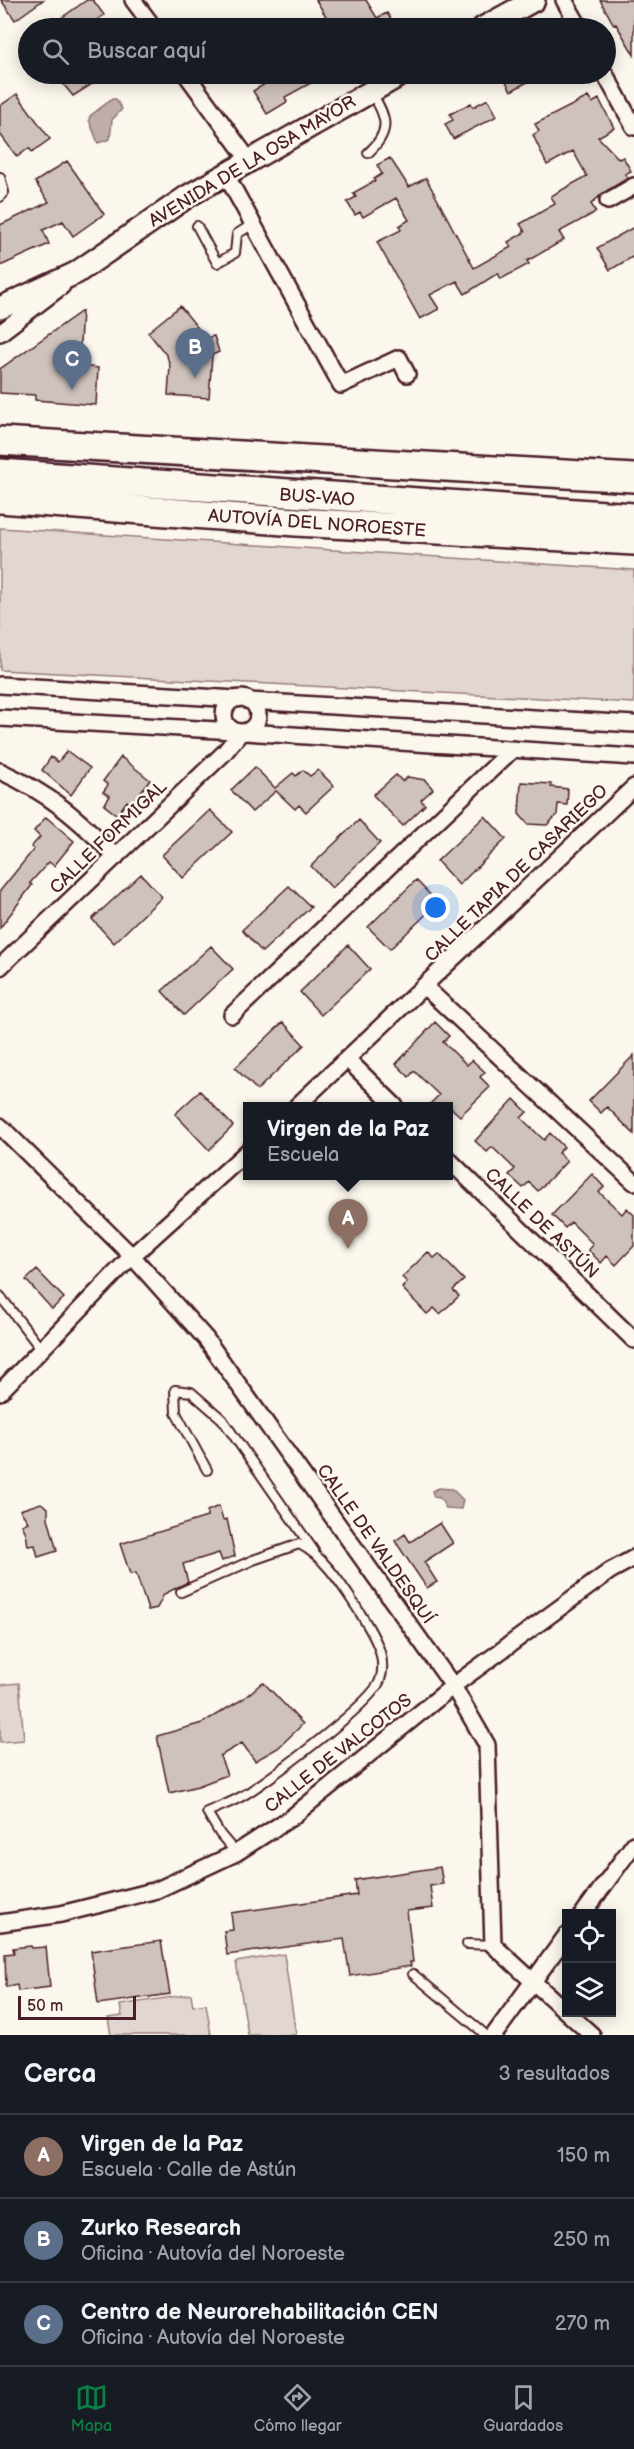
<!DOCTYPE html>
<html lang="es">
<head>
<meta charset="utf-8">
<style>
	body { margin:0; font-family:"Balsamiq Sans",sans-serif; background:#20242c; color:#f1f3f6 }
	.controls { position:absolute; right:18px; bottom:18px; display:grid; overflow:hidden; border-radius:0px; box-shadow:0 3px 15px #0003 }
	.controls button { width:54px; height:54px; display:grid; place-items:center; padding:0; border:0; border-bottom:2px solid #363941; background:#171b24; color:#f1f3f6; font:30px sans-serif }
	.scale { position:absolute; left:18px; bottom:15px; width:118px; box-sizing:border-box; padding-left:6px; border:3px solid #4a1f2b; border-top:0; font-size:16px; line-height:21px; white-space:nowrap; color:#4a1f2b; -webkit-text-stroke:4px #fbf7ec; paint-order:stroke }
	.you { position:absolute; left:436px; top:908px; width:21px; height:21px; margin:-15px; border:4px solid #fff; border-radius:50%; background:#1a73e8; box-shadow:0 0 0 9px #1a73e833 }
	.badge { display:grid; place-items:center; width:39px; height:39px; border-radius:50%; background:#0b8043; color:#fff; font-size:20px; font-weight:700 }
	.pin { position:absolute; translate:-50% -50px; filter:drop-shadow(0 2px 3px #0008) }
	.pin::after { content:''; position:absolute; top:32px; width:21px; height:18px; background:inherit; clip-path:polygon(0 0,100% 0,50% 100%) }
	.popup { position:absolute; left:243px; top:1102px; width:210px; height:78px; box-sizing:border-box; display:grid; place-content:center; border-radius:0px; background:#171b24; filter:drop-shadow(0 2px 4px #0005); font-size:20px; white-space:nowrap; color:#9ea1a6 }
	.popup b { font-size:22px; color:#f1f3f6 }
	.popup::after { content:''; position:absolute; left:50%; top:100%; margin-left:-12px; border:12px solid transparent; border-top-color:#171b24 }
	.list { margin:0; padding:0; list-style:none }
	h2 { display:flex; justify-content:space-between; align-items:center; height:78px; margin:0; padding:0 24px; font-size:26px }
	h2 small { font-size:20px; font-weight:400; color:#9ea1a6 }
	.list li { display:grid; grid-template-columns:39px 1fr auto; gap:18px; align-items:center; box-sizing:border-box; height:84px; padding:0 24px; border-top:2px solid #363941 }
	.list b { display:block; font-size:22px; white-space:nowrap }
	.list p { margin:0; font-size:20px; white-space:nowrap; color:#9ea1a6 }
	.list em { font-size:20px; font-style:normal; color:#9ea1a6 }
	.icon { flex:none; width:33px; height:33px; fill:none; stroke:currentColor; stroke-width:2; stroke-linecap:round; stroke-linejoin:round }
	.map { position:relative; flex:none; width:634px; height:2035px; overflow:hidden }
	.search { position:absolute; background:#171b24; box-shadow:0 3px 15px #0003; left:18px; right:18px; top:18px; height:66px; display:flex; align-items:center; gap:15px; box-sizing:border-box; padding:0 21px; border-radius:33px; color:#9ea1a6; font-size:22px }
	.sheet { height:330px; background:#171b24 }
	nav { display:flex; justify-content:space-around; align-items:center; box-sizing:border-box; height:84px; border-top:2px solid #363941; background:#171b24; font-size:16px; color:#9ea1a6 }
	nav a { display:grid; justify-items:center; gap:3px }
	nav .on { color:#0b8043 }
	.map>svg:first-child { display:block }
	.green { fill:#e2d7d0; stroke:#967b7e; stroke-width:1.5 }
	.water { fill:#bfadaa; stroke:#907477; stroke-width:1.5 }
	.building { fill:#cfc2bc; stroke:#4a1f2b; stroke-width:1.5 }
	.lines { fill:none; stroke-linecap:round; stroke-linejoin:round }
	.lane-casing { stroke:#4a1f2b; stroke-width:12 }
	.street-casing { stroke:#4a1f2b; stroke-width:20 }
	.secondary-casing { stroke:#4a1f2b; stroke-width:26 }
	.highway-casing { stroke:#4a1f2b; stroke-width:32 }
	.lane { stroke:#fbf7ec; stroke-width:8 }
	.street { stroke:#fbf7ec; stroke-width:15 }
	.secondary { stroke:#fbf7ec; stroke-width:21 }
	.highway { stroke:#fbf7ec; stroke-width:27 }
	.labels { text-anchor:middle; stroke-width:5; stroke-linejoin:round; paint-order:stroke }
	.street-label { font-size:18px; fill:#4a1f2b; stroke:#fbf7ec }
</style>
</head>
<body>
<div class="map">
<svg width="634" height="2035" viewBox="0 0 634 2035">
	<rect width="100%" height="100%" fill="#fbf7ec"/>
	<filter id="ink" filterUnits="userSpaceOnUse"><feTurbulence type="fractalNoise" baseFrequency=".0167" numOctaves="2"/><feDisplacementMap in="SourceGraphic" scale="12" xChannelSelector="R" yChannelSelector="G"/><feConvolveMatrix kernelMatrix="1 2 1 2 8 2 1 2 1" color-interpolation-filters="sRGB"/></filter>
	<g filter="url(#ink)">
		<path class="green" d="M0,528L634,570V703L0,670Z
			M19,1683L24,1740L0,1742V1685Z
			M284,1954L296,2035H248L236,1962Z
			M191,1994L193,2006L206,2004L211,2035H111L108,2018L122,2016L120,2005Z"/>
		<path class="water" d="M112,99H116L122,109L112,120L110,139L98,143L89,120L90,116Z
			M439,1488L452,1489L463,1500L461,1509L446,1508L440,1498L434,1497L432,1491Z"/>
		<path class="building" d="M1,0H43L15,20Z
			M87,0H93L104,15L85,28H47Z
			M316,0H366L377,18L387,13L397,28H333Z
			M600,0H634V55L616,24L614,25Z
			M55,74H108L73,96Z
			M259,74H327L285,97L287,102L267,114L253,91L265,84Z
			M502,74H542L511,91Z
			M17,94L50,139L32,152L29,148L17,157L0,134V106Z
			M588,97L592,103L599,99L614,128L598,137L619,159L623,157L631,171L625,174L628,178L603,193L591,204L596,212L559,232L564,240L527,261L529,264L501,279L498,273L465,294L457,281L430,295L439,309L420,319L377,242L401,230L399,226L409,220L396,198L363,217L360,212L355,215L347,202L356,197L353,193L375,181L374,179L382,174L377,165L390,158L409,187L426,178L474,268L511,247L508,242L525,232L520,224L555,204L551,196L587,176L573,151L547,165L533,135L539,131L535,124Z
			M488,99L497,116L453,139L445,124L453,120L450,114L471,103L473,107Z
			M67,161L104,214L73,236L63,221L43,230L49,244L0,266V225L49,202L35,182Z
			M634,227V256L610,270L597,248Z
			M180,306L206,338L214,336L219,352L212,355L209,398L168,395L170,366L167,356L148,332Z
			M82,311L79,358H82L81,366L98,368L96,405L35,400V395L0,393V369Z
			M67,751L90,768L71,795L42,770L51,757L58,762Z
			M121,757L150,780L131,804L127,801L117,815L104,805L110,796L103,792L108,785L103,781Z
			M255,767L275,788L293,773L296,776L303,770L310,776L318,770L334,786L306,812L299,805L295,809L276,791L252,812L231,790Z
			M396,775L402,781L408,777L425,780L433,789L421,800L425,805L403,826L373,795Z
			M521,782L551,784V787L568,789L567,805L558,804L557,815L547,825L528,824L519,814Z
			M210,810L232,832L183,878L162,855Z
			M485,816L506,839L459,885L437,861Z
			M46,817L74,841L54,866L49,862L30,883L32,885L0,928V891L34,849L31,847L40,837L34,831Z
			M359,820L380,843L332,888L311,866Z
			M141,874L162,897L114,943L92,919Z
			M416,880L438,903L390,949L368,927Z
			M289,886L311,907L262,952L242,930Z
			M348,945L370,969L321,1015L300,992Z
			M211,946L233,969L184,1015L162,991Z
			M283,1022L304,1045L257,1090L235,1068Z
			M435,1022L449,1036L443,1042L467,1065L472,1060L485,1072L480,1077L490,1087L460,1116L450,1107H427L439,1095L414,1071L409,1077L396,1064Z
			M634,1055V1134L607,1107L601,1113L589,1101Z
			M200,1091L233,1126L209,1150L175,1114Z
			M514,1099L527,1112L521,1118L544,1140L550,1133L564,1147L558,1153L567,1161L538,1191L529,1182L523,1188L509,1175L515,1169L492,1147L487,1152L475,1141Z
			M592,1174L604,1187L599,1192L622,1214L627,1208L634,1215V1246L616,1265L607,1256L601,1263L588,1250L593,1244L571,1222L565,1228L552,1215Z
			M428,1252L434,1258L439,1254L464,1280L453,1290L459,1296L440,1314L434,1308L427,1314L402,1288L407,1282L402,1277Z
			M37,1270L64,1298L52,1309L26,1280Z
			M41,1503L48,1508V1518L57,1551L38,1557L35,1545L28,1546L26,1533L22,1525L28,1522L20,1510Z
			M219,1506L223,1520L227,1519L235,1556L222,1561L219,1553L183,1564L188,1582L164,1594L157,1608L148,1610L136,1573L130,1574L120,1544L207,1517V1511Z
			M440,1523L453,1543L424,1562L437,1582L427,1588L395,1541L405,1534L410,1542Z
			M263,1682L303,1724L278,1748L255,1761L242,1743L220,1756L227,1775L198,1786L169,1793L157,1736L202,1723L243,1699Z
			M440,1867L443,1884L430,1886L433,1908L407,1911L413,1962H410L411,1966L350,1976L344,1939L227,1955L224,1931L233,1930L231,1913L357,1895L355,1880Z
			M161,1941L170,1994L98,2004L91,1951Z
			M31,1946L32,1948L46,1947L50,1987L18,1991L17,1985L6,1987L5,1954L14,1953L13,1948Z"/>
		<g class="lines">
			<defs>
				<path id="lane" d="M368,153C392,131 387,117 371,92
					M0,177L4,192L0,197
					M197,226L217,263L235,253L237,234L253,224
					M0,1296L41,1349
					M207,1470L176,1413L175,1390L191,1392L222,1419L314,1551
					M181,1592L253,1560L299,1544C325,1557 341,1584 357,1608C369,1628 389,1655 380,1680C373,1703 273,1776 249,1792C236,1801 221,1806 207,1812L220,1834L236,1853
					M467,1944L493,1945
					M413,1974L486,2035"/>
				<path id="street" d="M133,0L154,28
					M564,0L580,28
					M186,74L248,159
					M605,74L634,127
					M225,173L341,385L399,358L407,374
					M608,201L634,186
					M0,333L62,286
					M0,685L237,699
					M224 715a17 17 0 1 1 34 0a17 17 0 1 1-34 0Z
					M249,701L634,724
					M0,718L235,731
					M245,732L634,757
					M0,771C50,794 78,818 116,857
					M0,967L224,753L241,732
					M425,987L634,1182
					M232,1015L513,749
					M348,1060L395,1106
					M297,1106L634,787
					M0,1126L132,1256L206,1339L453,1686L487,1745L493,1945L592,2035
					M448,1159L634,1340
					M0,1392L132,1256L248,1151
					M583,1914L634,1844
					M0,1923L61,1914L157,1890L236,1853L292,1817L453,1686L610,1571L634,1558
					M494,2035L566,1936"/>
				<path id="secondary" d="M483,28L534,0
					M0,308L76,273L188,196L402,74"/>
				<path id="highway" d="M0,441L634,478
					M0,473L634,517
					M0,499L296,522L634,541"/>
			</defs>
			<use href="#lane" class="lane-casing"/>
			<use href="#street" class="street-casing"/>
			<use href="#secondary" class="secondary-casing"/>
			<use href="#highway" class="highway-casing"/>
			<use href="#lane" class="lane"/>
			<use href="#street" class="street"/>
			<use href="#secondary" class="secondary"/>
			<use href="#highway" class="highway"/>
		</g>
	</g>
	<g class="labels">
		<g class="street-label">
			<text transform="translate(252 161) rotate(-31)" y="6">AVENIDA DE LA OSA MAYOR</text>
			<text transform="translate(317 497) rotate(4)" y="6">BUS-VAO</text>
			<text transform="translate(317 523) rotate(4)" y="6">AUTOVÍA DEL NOROESTE</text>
			<text transform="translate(108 837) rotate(-44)" y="6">CALLE FORMIGAL</text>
			<text transform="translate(516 873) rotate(-44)" y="6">CALLE TAPIA DE CASARIEGO</text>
			<text transform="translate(542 1223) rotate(44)" y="6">CALLE DE ASTÚN</text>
			<text transform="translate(376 1544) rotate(55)" y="6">CALLE DE VALDESQUÍ</text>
			<text transform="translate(338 1753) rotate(-38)" y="6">CALLE DE VALCOTOS</text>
		</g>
	</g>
</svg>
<div class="controls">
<button><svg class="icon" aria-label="locate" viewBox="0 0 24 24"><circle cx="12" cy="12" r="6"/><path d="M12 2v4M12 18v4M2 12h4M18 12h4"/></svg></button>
<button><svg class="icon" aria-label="layers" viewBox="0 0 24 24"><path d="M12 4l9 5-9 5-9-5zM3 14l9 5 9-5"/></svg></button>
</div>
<div class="scale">50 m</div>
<div class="you"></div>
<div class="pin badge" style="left:348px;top:1249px;background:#8d6e63">A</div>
<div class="popup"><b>Virgen de la Paz</b>Escuela</div>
<div class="pin badge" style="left:195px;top:378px;background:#5c6f8a">B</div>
<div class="pin badge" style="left:72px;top:390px;background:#5c6f8a">C</div>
<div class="search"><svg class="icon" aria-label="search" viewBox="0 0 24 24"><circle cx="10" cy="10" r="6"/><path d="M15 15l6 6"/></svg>Buscar aquí</div>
</div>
<section class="sheet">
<h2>Cerca<small>3 resultados</small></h2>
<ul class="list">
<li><span class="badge" style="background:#8d6e63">A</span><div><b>Virgen de la Paz</b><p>Escuela · Calle de Astún</p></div><em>150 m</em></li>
<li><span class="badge" style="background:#5c6f8a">B</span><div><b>Zurko Research</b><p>Oficina · Autovía del Noroeste</p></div><em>250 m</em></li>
<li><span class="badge" style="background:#5c6f8a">C</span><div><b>Centro de Neurorehabilitación CEN</b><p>Oficina · Autovía del Noroeste</p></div><em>270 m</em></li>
</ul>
</section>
<nav>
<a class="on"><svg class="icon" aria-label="map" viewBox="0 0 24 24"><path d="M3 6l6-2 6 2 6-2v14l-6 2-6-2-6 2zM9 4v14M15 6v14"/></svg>Mapa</a>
<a><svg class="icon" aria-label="directions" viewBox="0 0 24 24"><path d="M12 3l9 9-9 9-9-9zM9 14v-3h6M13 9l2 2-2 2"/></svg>Cómo llegar</a>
<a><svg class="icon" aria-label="saved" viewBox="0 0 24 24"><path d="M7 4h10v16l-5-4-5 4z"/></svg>Guardados</a>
</nav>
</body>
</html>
